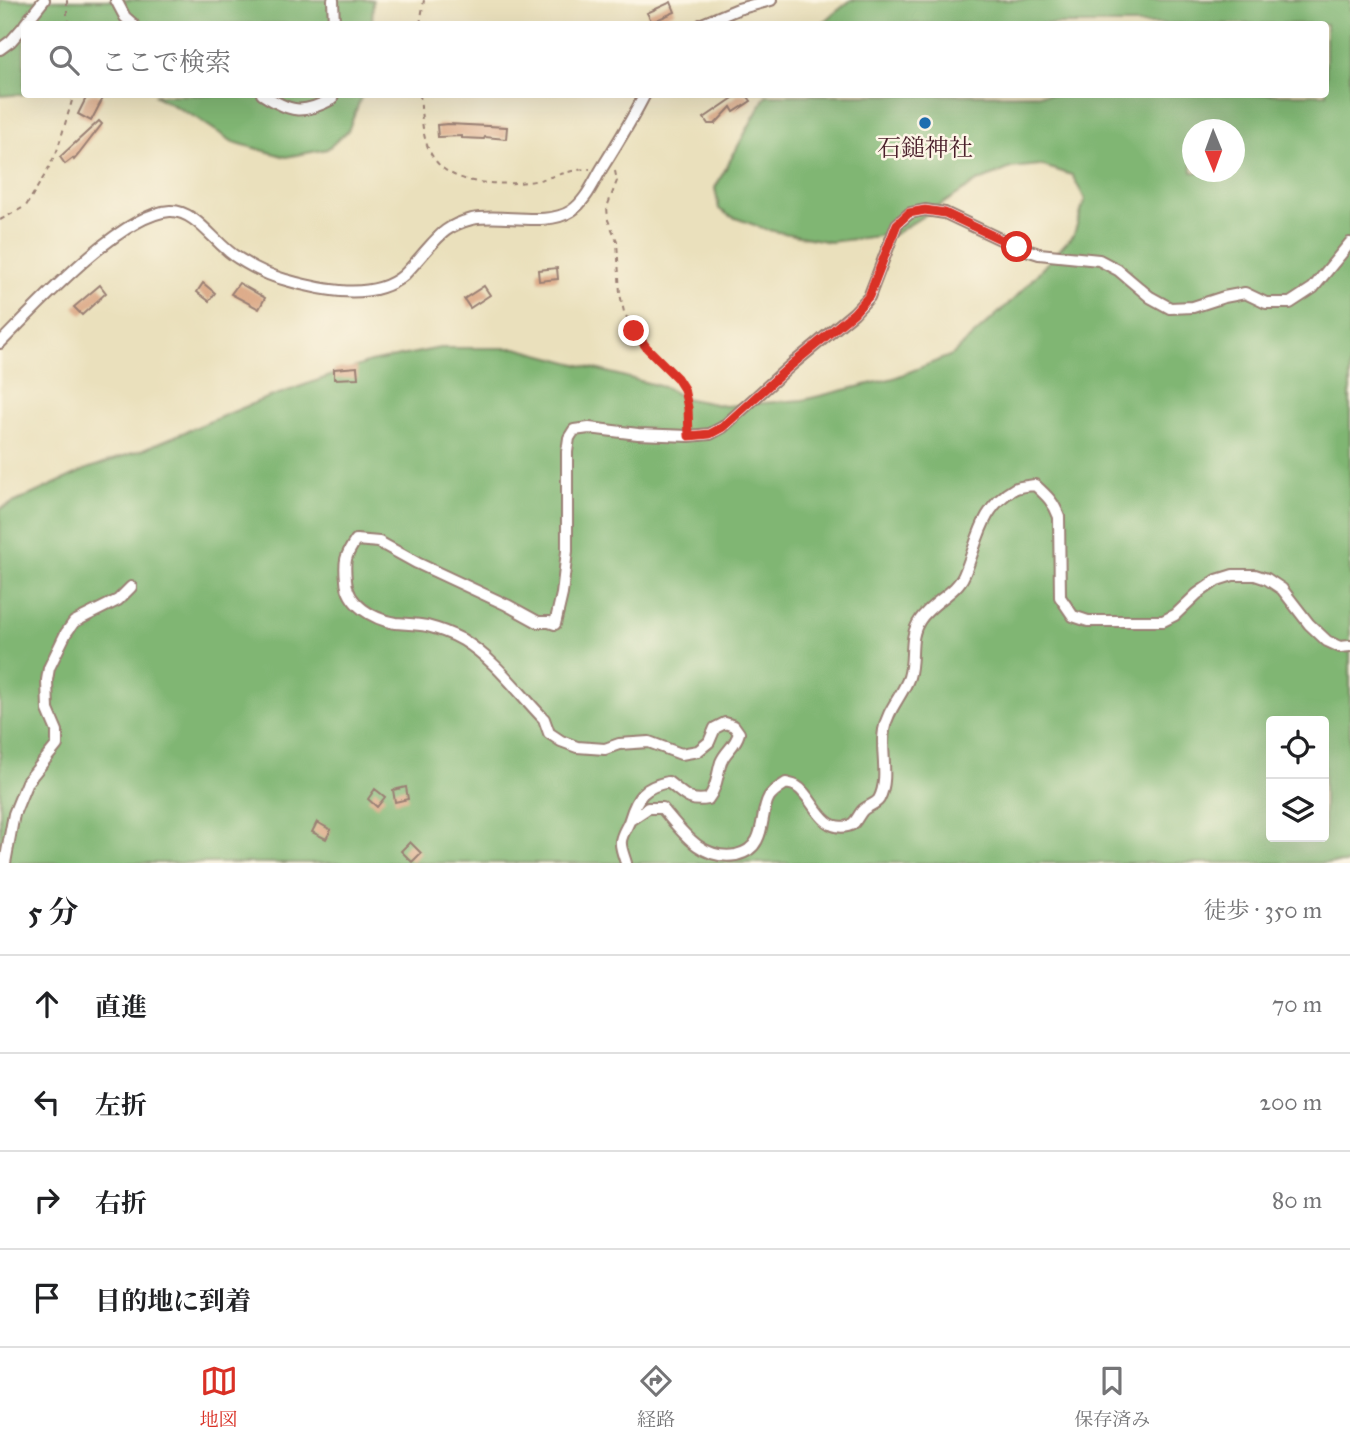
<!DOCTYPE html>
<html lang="ja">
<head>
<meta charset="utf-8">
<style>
	body { margin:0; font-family:"IM FELL Great Primer","Noto Serif JP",serif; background:#f2f2f2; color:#202124 }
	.controls { position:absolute; right:21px; bottom:21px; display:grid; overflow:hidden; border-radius:7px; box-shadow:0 7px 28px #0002 }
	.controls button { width:63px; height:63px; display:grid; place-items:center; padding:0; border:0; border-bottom:2px solid #e0e0e0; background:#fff; color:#202124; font:35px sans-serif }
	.compass { position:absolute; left:1182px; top:119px; width:63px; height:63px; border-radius:50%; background:#fff; box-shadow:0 7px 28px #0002; rotate:179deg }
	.stop { position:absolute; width:21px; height:21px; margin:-16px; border:5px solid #d93025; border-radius:50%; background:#fff }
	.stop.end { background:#d93025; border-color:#fff; box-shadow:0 2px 7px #0008 }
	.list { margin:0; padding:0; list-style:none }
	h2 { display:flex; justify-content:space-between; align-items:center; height:91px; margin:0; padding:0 28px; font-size:30px }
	h2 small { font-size:23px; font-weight:400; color:#757577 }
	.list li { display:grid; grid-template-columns:46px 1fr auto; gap:21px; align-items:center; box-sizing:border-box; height:98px; padding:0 28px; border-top:2px solid #e0e0e0 }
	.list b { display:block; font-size:26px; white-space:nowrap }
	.list em { font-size:23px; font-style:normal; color:#757577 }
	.icon { flex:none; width:38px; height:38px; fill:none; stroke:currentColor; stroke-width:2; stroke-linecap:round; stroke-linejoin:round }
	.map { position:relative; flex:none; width:1350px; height:863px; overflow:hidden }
	.search { position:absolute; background:#fff; box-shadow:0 7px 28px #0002; left:21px; right:21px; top:21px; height:77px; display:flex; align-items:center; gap:18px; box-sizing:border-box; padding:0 24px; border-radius:7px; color:#757577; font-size:26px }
	.sheet { height:483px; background:#fff }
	nav { display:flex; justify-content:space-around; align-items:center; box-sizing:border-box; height:98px; border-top:2px solid #e0e0e0; background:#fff; font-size:19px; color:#757577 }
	nav a { display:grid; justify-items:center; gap:4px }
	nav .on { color:#d93025 }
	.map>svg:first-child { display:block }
	.forest { fill:#80b673; stroke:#656a4f; stroke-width:2; fill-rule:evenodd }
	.building { fill:#daa582 }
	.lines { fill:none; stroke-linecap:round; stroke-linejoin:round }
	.minor-casing { stroke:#9a8074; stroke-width:14 }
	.path { stroke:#9a8074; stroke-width:2; stroke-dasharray:5 5; stroke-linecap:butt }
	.minor { stroke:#fff; stroke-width:10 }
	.route { stroke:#d93025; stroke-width:9 }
	.poi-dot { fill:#1f6fb2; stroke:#fcf5e5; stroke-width:2.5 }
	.labels { text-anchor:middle; stroke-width:5; stroke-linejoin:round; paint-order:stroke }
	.poi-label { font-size:24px; fill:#4a1f2b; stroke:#fcf5e5 }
</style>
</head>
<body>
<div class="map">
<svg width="1350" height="863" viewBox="0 0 1350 863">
	<rect width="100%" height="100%" fill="#fcf5e5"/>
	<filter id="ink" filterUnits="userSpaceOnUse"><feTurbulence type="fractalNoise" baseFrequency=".0143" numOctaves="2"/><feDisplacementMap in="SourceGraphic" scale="14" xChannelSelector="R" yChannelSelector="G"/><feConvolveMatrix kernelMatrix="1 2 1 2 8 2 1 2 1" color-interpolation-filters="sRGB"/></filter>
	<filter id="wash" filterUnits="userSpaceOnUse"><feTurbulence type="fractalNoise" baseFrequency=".00686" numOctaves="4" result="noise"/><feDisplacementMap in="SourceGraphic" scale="28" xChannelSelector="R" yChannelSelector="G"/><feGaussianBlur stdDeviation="1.57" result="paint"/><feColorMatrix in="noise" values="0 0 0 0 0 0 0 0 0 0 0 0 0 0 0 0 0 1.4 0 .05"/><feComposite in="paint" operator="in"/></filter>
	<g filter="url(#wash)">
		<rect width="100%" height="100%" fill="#eae0bc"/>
		<path class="forest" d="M0,0H373L372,24H24V94L0,96Z
			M851,0H1350V863H0V509L87,469L144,449L259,401L370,362L440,348H516L667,388L684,398L725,406L803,400L894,378L952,355L1015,298L1074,234L1085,199L1072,175L1040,165L1011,168L977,182L895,234L830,242L768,230L730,216L719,209L715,188L766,95L1326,94V24H821ZM1192,130H1234V172H1192ZM1271,721H1324V837H1271Z
			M154,95H362L348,131L327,149L286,157L233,142L195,117Z"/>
		<g id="blocks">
			<path class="building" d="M671,2L675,12L652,22L647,13Z
				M88,94H97L103,98L91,121L78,114Z
				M739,94H746L751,101L734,112L731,107L715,124H708L704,118Z
				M99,121L102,124L79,154L74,160L73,158L65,164L60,157Z
				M448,124L507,127L506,139L485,137L484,139L462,138V136L438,137L437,125Z
				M557,268L558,279L539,281L538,270Z
				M203,283L215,293L209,301L197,292Z
				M239,283L265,298L259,309L231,294Z
				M100,285L106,293L82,315L74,307Z
				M484,286L490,295L470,308L464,299Z
				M357,367L358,378L334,379V369Z
				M406,787L408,799L395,802L393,790Z
				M375,789L385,797L377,807L368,799Z
				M317,822L331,830L326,839L312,832Z
				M410,842L421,853L412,862L401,851Z"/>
		</g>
	</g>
	<g filter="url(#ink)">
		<use href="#blocks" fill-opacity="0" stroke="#9a8074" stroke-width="2"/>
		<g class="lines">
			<defs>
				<path id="minor" d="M116,0L125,17L133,24
					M333,0L334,24
					M25,24L44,0
					M702,24L738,9L771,0
					M0,49L11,41L24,26
					M262,94C290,112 302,115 332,99L333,94
					M0,343C35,308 120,214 170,211C197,210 216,246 238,258C252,267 270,276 286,280C321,290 373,302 404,275C410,269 416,262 422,255C439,236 445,226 472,219C500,213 547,227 571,211C586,201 593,183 602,168C617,144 632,120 645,94
					M630,820L648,808H662C681,830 701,861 736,855C745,853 753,848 757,840C764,827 762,809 769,797C773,791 780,787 786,783C789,784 793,784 796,786C813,795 820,833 848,826C856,824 857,817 862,811C866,806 875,805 879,799C890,778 880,752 884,730C887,710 903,695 909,677C915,658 908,637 920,620C931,603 957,592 964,575C978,543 980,508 1014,489C1020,486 1028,486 1035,485C1046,495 1054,502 1059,517L1060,597L1073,616L1088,621H1163L1175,615L1197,594L1217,580L1233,575H1255L1267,579L1282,589L1309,624L1327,641L1340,647L1350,646
					M5,863L14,814L27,782L57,745V731L48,710L47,680L49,668L66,633L74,622L118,600L131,587
					M626,863C624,856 620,847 621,841C622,833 628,826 630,819C637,796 644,787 668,782C683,793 688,803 708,799C717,788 717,775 721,762C726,750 735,747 739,733L734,726L725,723L715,728L709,742L698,751L681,754L649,742L619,744L605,749L577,747L561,741L549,733L544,719C518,692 495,660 463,640C452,634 439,629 427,626C417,624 406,624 395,623C374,619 347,605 346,580C344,561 345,556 356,540L379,542L417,563L507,605L538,622H549L555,624L562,594L567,551V452L569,438L574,430L589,428L638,434L689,436L710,434L723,427L789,367L854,313L869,297L897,224L910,213L925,210L945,213L1017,247L1039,254L1099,260L1118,270L1150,297L1170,308L1193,307L1224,297L1245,293L1266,303H1290L1313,288L1350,243"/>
			</defs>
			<use href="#minor" class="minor-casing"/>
			<path class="path" d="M67,0V15L70,24
				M420,24L424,0
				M420,94C422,115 421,139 433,157C451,186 497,185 527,182C548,180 568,169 590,169
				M615,171L617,181L607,207L608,220L617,241L620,294L624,312L634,331L647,348L677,378L684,389L688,408V426
				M0,220L26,206L46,173L57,151L74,94"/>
			<use href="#minor" class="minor"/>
		</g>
	</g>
	<g class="lines" filter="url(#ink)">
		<path class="route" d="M634,331L647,348L677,378L684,389L688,408L689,436L710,434L723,427L789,367L854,313L869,296L897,224L909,213L925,210L945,213L1017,247"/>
	</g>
	<circle class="poi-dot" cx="925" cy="123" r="7"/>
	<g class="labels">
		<g class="poi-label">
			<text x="925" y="156">石鎚神社</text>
		</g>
	</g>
</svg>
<div class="controls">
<button><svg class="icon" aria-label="locate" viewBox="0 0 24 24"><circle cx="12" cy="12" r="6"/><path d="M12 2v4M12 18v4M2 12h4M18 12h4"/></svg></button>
<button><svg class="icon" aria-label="layers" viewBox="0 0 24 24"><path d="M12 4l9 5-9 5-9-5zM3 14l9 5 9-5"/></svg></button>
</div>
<svg class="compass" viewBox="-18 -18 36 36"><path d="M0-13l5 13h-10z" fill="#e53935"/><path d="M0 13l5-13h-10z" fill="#757577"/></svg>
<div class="stop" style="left:1017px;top:247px"></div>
<div class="stop end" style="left:634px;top:331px"></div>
<div class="search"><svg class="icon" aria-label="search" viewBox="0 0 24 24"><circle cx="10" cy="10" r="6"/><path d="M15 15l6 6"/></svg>ここで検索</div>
</div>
<section class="sheet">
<h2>5 分<small>徒歩 · 350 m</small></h2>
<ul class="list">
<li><svg class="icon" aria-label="ahead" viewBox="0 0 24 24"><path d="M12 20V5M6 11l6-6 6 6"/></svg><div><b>直進</b></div><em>70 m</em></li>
<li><svg class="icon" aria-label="left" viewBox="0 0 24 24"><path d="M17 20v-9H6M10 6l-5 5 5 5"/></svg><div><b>左折</b></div><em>200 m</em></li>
<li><svg class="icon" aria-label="right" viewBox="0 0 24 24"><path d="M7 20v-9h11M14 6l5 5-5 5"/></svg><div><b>右折</b></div><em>80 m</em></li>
<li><svg class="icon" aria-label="arrive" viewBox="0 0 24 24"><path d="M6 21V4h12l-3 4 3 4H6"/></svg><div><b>目的地に到着</b></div></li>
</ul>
</section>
<nav>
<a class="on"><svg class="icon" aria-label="map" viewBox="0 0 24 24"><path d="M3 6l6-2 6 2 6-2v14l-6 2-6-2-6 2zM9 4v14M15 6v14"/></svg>地図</a>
<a><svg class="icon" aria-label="directions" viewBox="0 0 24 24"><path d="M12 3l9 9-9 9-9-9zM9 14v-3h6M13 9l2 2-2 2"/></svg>経路</a>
<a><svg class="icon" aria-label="saved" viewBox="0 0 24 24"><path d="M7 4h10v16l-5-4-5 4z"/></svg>保存済み</a>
</nav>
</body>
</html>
